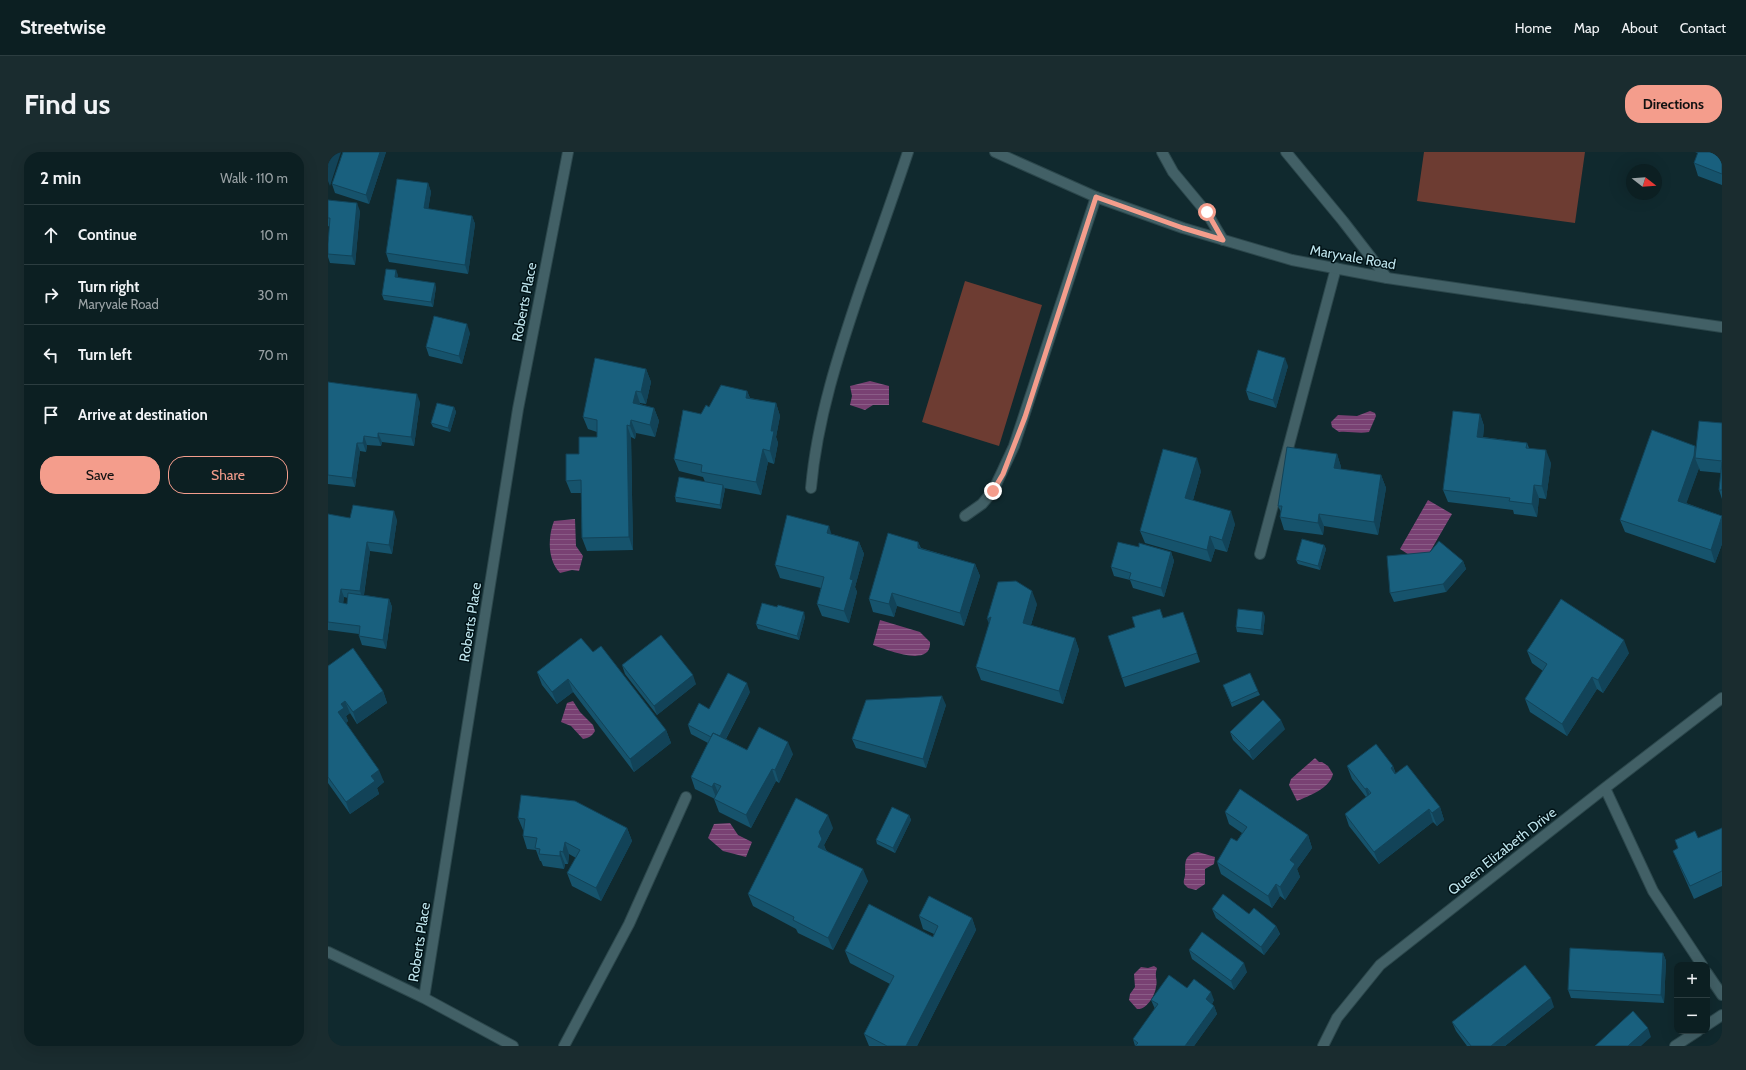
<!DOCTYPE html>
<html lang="en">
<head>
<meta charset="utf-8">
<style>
	body { margin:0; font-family:Cabin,sans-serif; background:#1a2c2f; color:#f1f3f6 }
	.controls { position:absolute; right:12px; bottom:12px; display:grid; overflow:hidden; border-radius:8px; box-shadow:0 4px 16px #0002 }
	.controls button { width:36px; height:36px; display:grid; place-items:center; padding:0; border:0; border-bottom:1px solid #2c3d40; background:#0c1f22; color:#f1f3f6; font:20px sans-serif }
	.compass { position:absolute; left:1298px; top:12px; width:36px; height:36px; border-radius:50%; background:#0c1f22; box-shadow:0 4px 16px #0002; rotate:107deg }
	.stop { position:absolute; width:12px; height:12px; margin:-9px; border:3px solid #f49d8c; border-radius:50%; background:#fff }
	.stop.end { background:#f49d8c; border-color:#fff; box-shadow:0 1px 4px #0008 }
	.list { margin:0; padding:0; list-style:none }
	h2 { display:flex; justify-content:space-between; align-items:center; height:52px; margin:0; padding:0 16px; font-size:17px }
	h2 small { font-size:13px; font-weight:400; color:#9aa2a5 }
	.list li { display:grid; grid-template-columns:26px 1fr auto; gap:12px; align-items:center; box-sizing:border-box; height:60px; padding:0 16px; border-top:1px solid #2c3d40 }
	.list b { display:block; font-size:15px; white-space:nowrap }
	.list p { margin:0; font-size:13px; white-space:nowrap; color:#9aa2a5 }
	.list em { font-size:13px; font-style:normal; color:#9aa2a5 }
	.actions { display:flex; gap:8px; padding:12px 16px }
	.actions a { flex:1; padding:9px 0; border:1px solid #f49d8c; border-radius:16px; text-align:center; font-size:14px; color:#f49d8c }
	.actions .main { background:#f49d8c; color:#111 }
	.icon { flex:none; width:22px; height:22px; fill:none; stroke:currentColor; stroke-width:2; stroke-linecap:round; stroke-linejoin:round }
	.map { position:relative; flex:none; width:1394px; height:894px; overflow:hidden; border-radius:16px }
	header { display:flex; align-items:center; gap:24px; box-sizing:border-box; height:56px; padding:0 20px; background:#0c1f22; border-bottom:1px solid #2c3d40 }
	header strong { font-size:19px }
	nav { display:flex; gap:22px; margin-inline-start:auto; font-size:14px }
	.intro { display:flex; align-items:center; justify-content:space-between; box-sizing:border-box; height:96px; padding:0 24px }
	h1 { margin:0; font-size:28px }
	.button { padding:10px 18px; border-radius:16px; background:#f49d8c; color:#111; font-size:14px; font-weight:700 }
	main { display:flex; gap:24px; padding:0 24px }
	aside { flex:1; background:#0c1f22; border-radius:16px; box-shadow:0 4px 16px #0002 }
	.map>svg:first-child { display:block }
	.green { fill:#6d3c32 }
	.water { fill:url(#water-rules) }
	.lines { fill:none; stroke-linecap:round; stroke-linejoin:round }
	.minor-casing { stroke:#2c474c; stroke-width:12 }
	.tertiary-casing { stroke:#2c474c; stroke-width:12 }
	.minor { stroke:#426066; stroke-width:10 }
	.tertiary { stroke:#426066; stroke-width:10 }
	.wall { fill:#16536c; fill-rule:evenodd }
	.shaded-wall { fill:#124358 }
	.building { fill:#19607e; stroke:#124358 }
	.route { stroke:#f49d8c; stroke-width:5 }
	.labels { text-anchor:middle; stroke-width:3; stroke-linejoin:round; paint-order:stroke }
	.street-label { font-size:14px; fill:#bee4ec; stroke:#001216 }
</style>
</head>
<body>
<header>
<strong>Streetwise</strong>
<nav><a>Home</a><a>Map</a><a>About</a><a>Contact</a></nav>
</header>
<div class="intro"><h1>Find us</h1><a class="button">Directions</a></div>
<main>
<aside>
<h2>2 min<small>Walk · 110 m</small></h2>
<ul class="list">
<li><svg class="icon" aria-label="ahead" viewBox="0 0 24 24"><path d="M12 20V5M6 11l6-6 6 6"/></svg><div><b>Continue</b></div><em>10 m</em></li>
<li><svg class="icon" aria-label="right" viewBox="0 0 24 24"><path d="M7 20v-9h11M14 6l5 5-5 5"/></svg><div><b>Turn right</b><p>Maryvale Road</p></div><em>30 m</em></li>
<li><svg class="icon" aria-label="left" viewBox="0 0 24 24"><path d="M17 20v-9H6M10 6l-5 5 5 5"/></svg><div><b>Turn left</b></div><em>70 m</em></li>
<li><svg class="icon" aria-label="arrive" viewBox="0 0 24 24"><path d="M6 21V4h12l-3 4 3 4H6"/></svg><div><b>Arrive at destination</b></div></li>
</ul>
<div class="actions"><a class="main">Save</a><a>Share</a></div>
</aside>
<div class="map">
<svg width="1394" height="894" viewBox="0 0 1394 894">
	<defs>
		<pattern id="water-rules" width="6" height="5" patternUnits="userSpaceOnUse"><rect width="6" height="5" fill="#794173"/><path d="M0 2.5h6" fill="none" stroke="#8a5c87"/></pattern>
	</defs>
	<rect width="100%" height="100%" fill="#10292e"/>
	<path class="green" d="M1096,0H1257L1247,71L1089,49Z
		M637,129L714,153L671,294L594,270Z"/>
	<path class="water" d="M542,229L561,234V253H545L537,258L522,253L524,244L522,234Z
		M1042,259L1047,261L1048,264L1041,280C1031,282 1021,279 1011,280L1004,275L1003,270L1010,263L1029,264Z
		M1100,348L1124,362L1099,405L1089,408L1072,397Z
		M247,367L248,394L255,404L251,419L244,418L232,421C219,408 220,384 226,369Z
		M552,468L592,480L602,490C604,517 557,497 545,493Z
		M245,549L252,560L265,573L267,579C264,584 261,586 255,587L243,574L233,570L239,551Z
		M987,606L991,610H994L1000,614L1005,622C1002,636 981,644 969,649L961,633L963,627Z
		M402,671L410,683L424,690L418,705L395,699L380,686L386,672Z
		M870,700L887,705L886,712L877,717V732L868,738L860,736L856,732C855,728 857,726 857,723C858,713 854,703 870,700Z
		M826,814L829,816C826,825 830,827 828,835C827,843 819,858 809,857L801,848L802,842L807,835L806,822L813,815L820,816Z"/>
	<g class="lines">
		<defs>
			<path id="minor" d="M834,0L845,20L879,61L895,88
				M958,0L1015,69L1059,126
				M483,336C489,267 511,200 533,135C549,90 565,45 580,0
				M637,364L654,352L665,339L686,294L768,45
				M932,402L1008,116
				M1277,636L1325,739L1374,813
				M0,800L96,846
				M1379,821L1394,843
				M1379,873L1394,863
				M185,894L96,846L190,257L240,0
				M236,894L301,772L358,645
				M995,894L1009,866L1052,813L1277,636L1394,546
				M1347,894L1370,879"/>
			<path id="tertiary" d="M667,0L768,45L855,76L964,108L1059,126L1394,175"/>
		</defs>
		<use href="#minor" class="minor-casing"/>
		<use href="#tertiary" class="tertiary-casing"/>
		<use href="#minor" class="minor"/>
		<use href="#tertiary" class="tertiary"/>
	</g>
	<path class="wall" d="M15,0H58L41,52L7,41L4,32Z
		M1367,0H1394V33L1370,24L1366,11L1370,1Z
		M100,31L103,40L100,57L144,64L147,72L140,122L61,110L58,101Z
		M0,48L32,59L27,113L2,111L0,105V92L2,75L0,74Z
		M70,123L69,126L108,135L105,155L56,148L54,143Z
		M142,181L134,212L101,204L98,195Z
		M960,214L948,256L921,248L918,239Z
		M318,217L323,230L318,252L312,251V252L326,256L331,269L327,285L308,281L307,287L303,285L305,398L259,399L254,386L253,341H243L238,329L251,302L269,285V280L260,277L255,265Z
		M0,230L92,250L86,294L54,290L53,294L39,293L38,300L32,299L27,335L0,332Z
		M419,239L422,246L448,251L452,264L448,285L450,291L446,312L440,310L433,343L396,336L397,337L393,357L348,350L347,345L377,330L375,325L351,319L346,307L373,262L381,255Z
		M126,255L128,260L122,280L105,275L103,271Z
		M1152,262L1156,274L1155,285L1199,291L1201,296L1223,311L1218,347L1211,346L1209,365L1186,362L1185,358L1120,350L1115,338Z
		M1394,271V347L1391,338L1393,321L1372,319L1371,316L1358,351L1394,364V392L1387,411L1297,380L1292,368L1367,294L1368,298Z
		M1009,302L1013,315V317L1053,323L1058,336L1050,383L996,374L995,383L956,378L952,365L953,360L950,354Z
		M873,319L865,348L907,372L899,400L887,397L883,410L817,391L812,379Z
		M0,362L22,366L69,368L64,402L42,399L36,443L61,447L64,455L58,497L34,493L31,484V482L0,478ZM16,445L20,446L19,452L15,451Z
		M504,382L531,390L536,402L527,435L529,440L521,471L494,464L489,452L493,436L452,426L447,413Z
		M590,390L593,396L647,412L652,424L636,474L569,454L566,465L545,460L541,447Z
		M996,393L998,397L992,418L970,412L968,408Z
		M811,395L843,400L846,409L836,445L805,436L802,428L786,424L783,415Z
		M1102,400L1135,409L1138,417L1118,440L1066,450L1062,441Z
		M709,452L703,473L747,486L751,498L735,552L653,528L648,515Z
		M937,464L935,483L909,480L908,475Z
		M477,465L471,488L430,477L428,472Z
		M835,466L858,468L872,510L797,535L794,526Z
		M1199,499L1301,501L1275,541L1269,537L1239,584L1202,560L1197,547L1215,519L1204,511Z
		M265,500L338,578L343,591L306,620L245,540L229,552L214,533L209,520Z
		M294,513L368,532L329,563L297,522Z
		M0,514L55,539L59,551L29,572L22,561L18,564L20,569L18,571L56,630L49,636L51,642L22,662L0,631Z
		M895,533L930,539L932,543L904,555Z
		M422,540L398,587L419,598L465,602L451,631L448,629L423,676L391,660L386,647H387L367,637L363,625L380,591L363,582L360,573L381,557Z
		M618,553L598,616L528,596L524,587Z
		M957,577L925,608L905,588L902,580Z
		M1019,614H1065L1068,622L1112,655L1116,668L1109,674L1105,670L1051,712L1021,674L1017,662L1038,645L1024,627Z
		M897,660L980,683L984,696L969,717L972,725L957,748L952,744L944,756L893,722L889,710L909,689L914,681L901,672Z
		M581,663L583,668L567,701L549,692L548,688Z
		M190,666L299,676L304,689L273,749L244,734L239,721L248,706L241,702L240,712H237L236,717L215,714L213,709H212L208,698L199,697L195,684L196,678H195Z
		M505,676L496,693L498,698L540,729L505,798L470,781L468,777L425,754L420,742Z
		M1394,676V734L1366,747L1350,711L1345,699Z
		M884,757L921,762L948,774L952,782L936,803L888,766Z
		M591,764L644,766L648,778L589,894H541L536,882L562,832L522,811L517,799L605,785L606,782L595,777Z
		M861,798L919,820L906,838L864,807Z
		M1335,801L1338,809L1336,851L1243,846L1240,838Z
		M859,836L886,848L884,852L886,854L889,862L866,894H807L805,887L827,857L823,848Z
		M1226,855L1177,894H1139L1128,879L1124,870Z"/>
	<path class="shaded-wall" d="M4,0H13L2,34L0,29V14Z
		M52,0H58L41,52L38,43Z
		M100,31L103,40L99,65L96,56Z
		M29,51L32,59L27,113L24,104Z
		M144,64L147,72L140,122L137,113Z
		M68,118L70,123L69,130L67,125Z
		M107,131L108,135L105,155L103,150Z
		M139,172L142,181L134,212L131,204Z
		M957,206L960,214L948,256L945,248Z
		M318,217L323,230L318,252L313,240Z
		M308,239L312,251L309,263L305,251Z
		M419,239L424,251L418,246Z
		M89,242L92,250L86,294L83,285Z
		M448,251L452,264L448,285L450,291L446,312L442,299L443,279Z
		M126,255L128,260L122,280L120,276Z
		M326,256L331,269L327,285L322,273Z
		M1152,262L1156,274L1154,297L1149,285Z
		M303,268L308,281L307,287L302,274Z
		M299,273L303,285L305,398L301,385Z
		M50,281L54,290L53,294L50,286Z
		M36,284L39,293L38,300L35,291Z
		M29,291L32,299L27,335L24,326Z
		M1367,294L1371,306H1367L1371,316L1355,361L1350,349Z
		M435,297L440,310L433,343L428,330Z
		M1218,298L1223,311L1218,347L1214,334Z
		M1009,302L1013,315L1011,329L1006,316Z
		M869,306L873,319L862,359L857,346Z
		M1053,323L1058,336L1050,383L1046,370Z
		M395,333L397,337L393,357L392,353Z
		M1206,333L1211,346L1209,365L1204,352Z
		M66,359L69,368L64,402L61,393Z
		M903,359L907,372L899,400L894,388Z
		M991,362L996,374L995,383L990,371Z
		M1394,365V392L1387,411L1383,398Z
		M501,374L505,387L499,381Z
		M882,384L887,397L883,410L879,398Z
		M39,390L42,399L35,448L32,439Z
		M531,390L536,402L527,435L529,440L521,471L516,459L522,427Z
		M590,390L595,403L590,396Z
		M996,393L998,397L992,418L990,414Z
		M843,400L846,409L836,445L833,436Z
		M1135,409L1138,417L1118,440L1115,432Z
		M647,412L652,424L636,474L632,461Z
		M13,437L16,445L14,459L11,450Z
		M704,439L709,452L700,483L695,471Z
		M564,441L569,454L566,465L561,452Z
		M61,447L64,455L58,497L55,488Z
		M476,460L477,465L471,488L469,484Z
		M935,460L937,464L935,483L933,478Z
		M663,465L664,480L659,467Z
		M747,486L751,498L735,552L731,539Z
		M1296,488L1301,501L1275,541L1270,528Z
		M365,523L368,532L329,563L326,554Z
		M1264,525L1269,537L1239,584L1234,572Z
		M240,527L245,540L229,552L224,540Z
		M419,531L422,540L394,594L391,585Z
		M55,539L59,551L29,572L25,560Z
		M614,544L618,553L598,616L595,607Z
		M17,549L22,561L18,564L20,569L15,573L10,560L13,552Z
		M953,568L957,577L925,608L921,599Z
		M338,578L343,591L306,620L302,607Z
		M460,590L465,602L451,631L447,618Z
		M1065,614L1069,627L1063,616Z
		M444,617L448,629L423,676L418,663Z
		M51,618L56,630L49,636L51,642L22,662L18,650L43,624Z
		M386,631L391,643L389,648L384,635Z
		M1039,636L1044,648L1042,650L1037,637Z
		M1112,655L1116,668L1109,674L1104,661Z
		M1101,657L1105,670L1051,712L1046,700Z
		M500,663L505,676L496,693L498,699L490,695L491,680Z
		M581,663L583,668L567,701L565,696Z
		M299,676L304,689L273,749L268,736Z
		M980,683L984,696L969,717L972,725L957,748L952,735L962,708Z
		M237,690L241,702L240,712L235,700Z
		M232,699L237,712L236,717L232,704Z
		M535,717L540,729L505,798L500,786Z
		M948,732L952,744L944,756L940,744Z
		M644,766L648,778L589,894H578Z
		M948,774L952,782L936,803L933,795Z
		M1335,801L1338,809L1336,851L1333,843Z
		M916,811L919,820L906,838L903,829Z
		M883,840L886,848L881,856L878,847Z
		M1223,846L1226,855L1177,894H1163Z
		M886,854L889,862L866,894H857Z
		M1320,876L1323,885L1313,894H1300Z"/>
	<path class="building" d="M0,0H4L0,14Z
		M15,0H52L38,43L4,32Z
		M1370,0H1394V22L1366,11Z
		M69,27L100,31L96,56L144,64L137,113L58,101Z
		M0,48L29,51L24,104L0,102V92L2,66H0Z
		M58,117L68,118L67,125L107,131L103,150L54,143Z
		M106,164L139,172L131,204L98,195Z
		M930,198L957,206L945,248L918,239Z
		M267,206L318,217L313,240L308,239L305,251L326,256L322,273L303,268L302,274L299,273L301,385L254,386L253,328L238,329V302H251V285H269V268L255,265Z
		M0,230L89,242L83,285L50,281V286L36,284L35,291H29L24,326L0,323Z
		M393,233L419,239L418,246L448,251L443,279H446L442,299L435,297L428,330L373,320L374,313L346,307L355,258L373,262L378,253L381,255Z
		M109,251L126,255L120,276L103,271Z
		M1125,259L1152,262L1149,285L1199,291L1198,296L1218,298L1214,334L1206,333L1204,352L1181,349L1182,346L1115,338Z
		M1371,269L1394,271V309L1367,306Z
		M1324,278L1367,294L1366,304L1350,349L1394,364L1383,398L1292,368Z
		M959,295L1009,302L1006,316L1053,323L1046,370L991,362L990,371L952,365L954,354H950Z
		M835,297L869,306L857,346L903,359L894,388L882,384L879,398L812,379Z
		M1394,310V338H1391Z
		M351,325L395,333L392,353L347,345Z
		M25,353L66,359L61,393L39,390L32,439L13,437L11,450L19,452L20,441L61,447L55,488L31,484L32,474L0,470V362L22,366Z
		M459,363L501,374L499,381L531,390L522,427L525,428L516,459L489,452L496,425L447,413Z
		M560,381L590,390V396L647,412L632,461L564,441L561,452L541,447Z
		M974,387L996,393L990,414L968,408Z
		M1111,389L1135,409L1115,432L1062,441L1059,404L1102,400Z
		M790,390L811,395V391L843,400L833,436L801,427L803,421L783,415Z
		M688,429L704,439L695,471L747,486L731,539L648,515L663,465L659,467L670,430Z
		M1233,447L1296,488L1270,528L1264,525L1234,572L1197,547L1219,512L1199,499Z
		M434,451L449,455L450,453L476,460L469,484L428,472Z
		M832,457L835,466L855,460L869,501L794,526L780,484L807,475L804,465Z
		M910,457L935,460L933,478L908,475Z
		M333,483L365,523L326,554L294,513Z
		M253,486L265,500L273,494L338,578L302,607L240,527L224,540L209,520Z
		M25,496L55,539L25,560L17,549L13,552L16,556L10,560L51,618L43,624L47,629L18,650L0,625V514Z
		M400,521L419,531L392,584L385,581L383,585L360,573L371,551L381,557Z
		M922,521L930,539L903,551L895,533Z
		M614,544L595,607L524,587L538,548Z
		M935,548L953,568L921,599L902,580Z
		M431,575L460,590L447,618L444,617L418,663L386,647L393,634L386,631L384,635L363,625L385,581L419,598Z
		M1048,592L1065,614L1063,616L1067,622L1079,613L1112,655L1104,661L1101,657L1046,700L1017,662L1043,641L1039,636L1037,637L1019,614Z
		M912,637L980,683L962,708L967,712L952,735L948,732L940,744L889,710L903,686L909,689L919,675L897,660Z
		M193,643L247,649L299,676L268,736L239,721L252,698L237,690L235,700L232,699V704L211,702L212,697L207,696L209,686L195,684L197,667L190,666Z
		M468,646L500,663L491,680L494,687L490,695L535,717L500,786L465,768L466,765L420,742Z
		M564,655L581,663L565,696L548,688Z
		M1394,676V719L1362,734L1345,699L1350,696L1347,688L1367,679L1370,686Z
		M895,742L921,762L926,756L948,774L933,795L884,757Z
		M601,744L644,766L578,894H559L536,882L566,824L517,799L541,752L605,785L610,774L591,764Z
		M874,780L916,811L903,829L861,798Z
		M1242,796L1335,801L1333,843L1240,838Z
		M1197,813L1223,846L1163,894H1143L1124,870Z
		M841,823L859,836L866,827L883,840L878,847L886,854L857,894H807L810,891L805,887L830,852L823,848Z
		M1305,859L1320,876L1300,894H1267Z"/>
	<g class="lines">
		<path class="route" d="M665,339L675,322L697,265L768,45L855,76L895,88L879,60"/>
	</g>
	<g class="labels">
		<g class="street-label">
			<text transform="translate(1025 105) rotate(10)" y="5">Maryvale Road</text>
			<text transform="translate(196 150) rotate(-79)" y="5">Roberts Place</text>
			<text transform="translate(142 470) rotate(-81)" y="5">Roberts Place</text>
			<text transform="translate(1174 699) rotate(-38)" y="5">Queen Elizabeth Drive</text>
			<text transform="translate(91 790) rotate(-81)" y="5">Roberts Place</text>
		</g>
	</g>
</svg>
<div class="controls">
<button>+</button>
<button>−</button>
</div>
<svg class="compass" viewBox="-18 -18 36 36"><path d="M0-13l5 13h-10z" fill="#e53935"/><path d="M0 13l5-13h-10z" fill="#9aa2a5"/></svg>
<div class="stop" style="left:879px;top:60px"></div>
<div class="stop end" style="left:665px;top:339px"></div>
</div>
</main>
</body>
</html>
